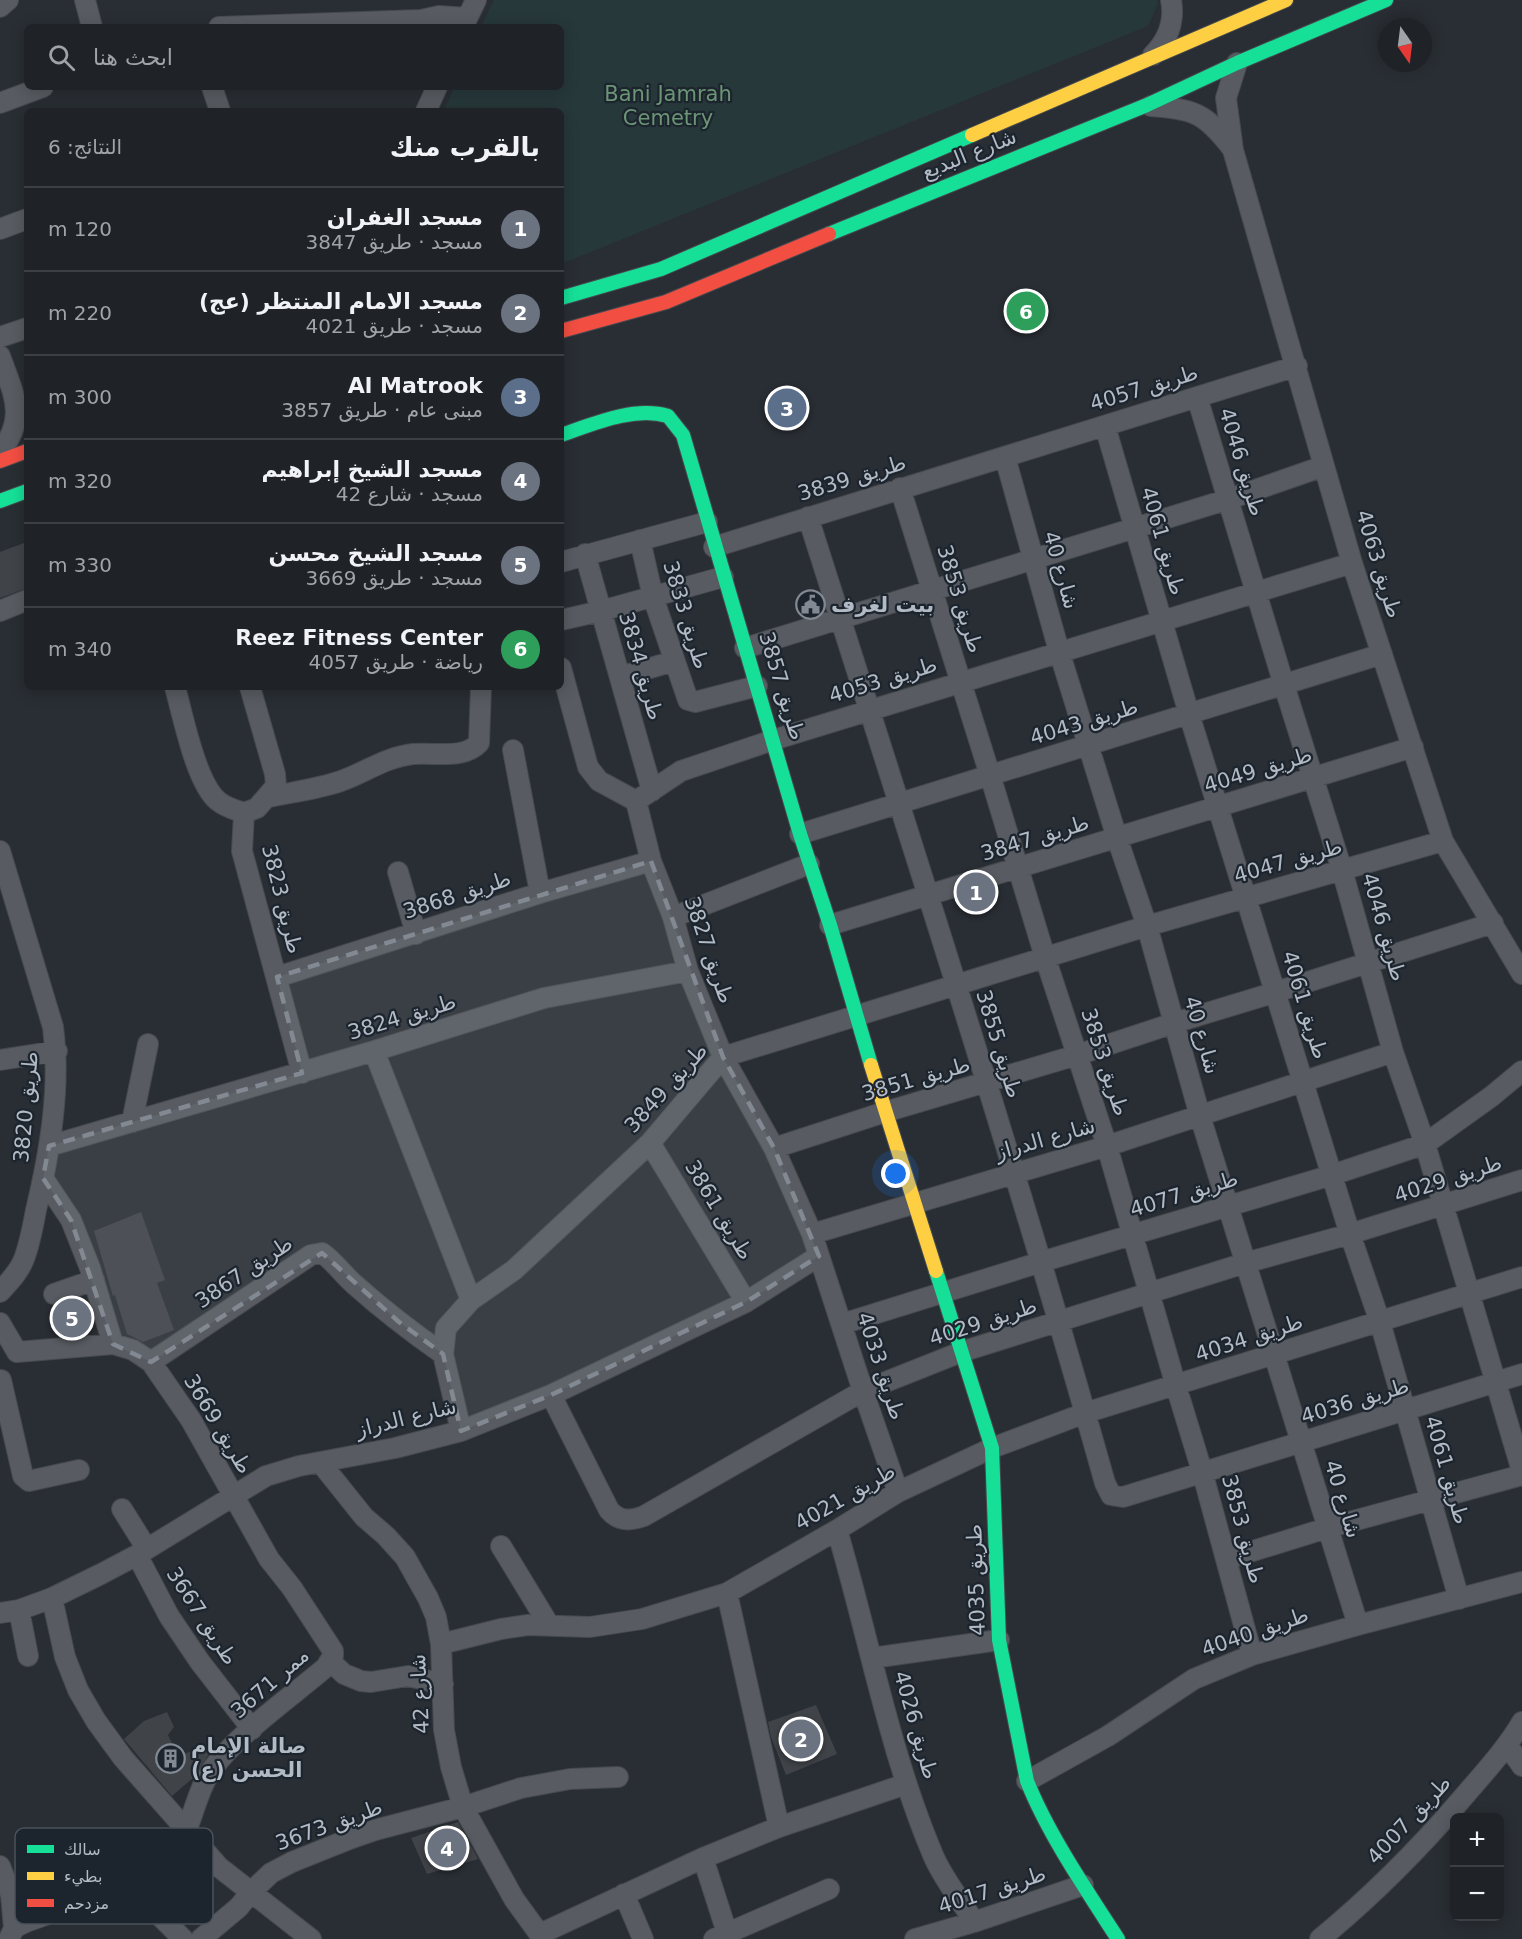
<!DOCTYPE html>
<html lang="ar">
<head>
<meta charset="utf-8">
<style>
	body { margin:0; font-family:"DejaVu Sans",Cairo,sans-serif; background:#2c2f33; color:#f1f3f6; direction:rtl }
	.controls { position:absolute; right:18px; bottom:18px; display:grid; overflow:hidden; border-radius:9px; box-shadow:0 3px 15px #0003 }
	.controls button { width:54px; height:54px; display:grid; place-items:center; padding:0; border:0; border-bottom:2px solid #3c3f44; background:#1f2227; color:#f1f3f6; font:30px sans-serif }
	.compass { position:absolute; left:1378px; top:18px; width:54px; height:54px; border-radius:50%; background:#1f2227; box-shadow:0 3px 15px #0003; rotate:166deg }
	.you { position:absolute; left:896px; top:1174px; width:21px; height:21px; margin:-15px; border:4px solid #fff; border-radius:50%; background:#1a73e8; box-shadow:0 0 0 9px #1a73e833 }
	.badge { display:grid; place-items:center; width:39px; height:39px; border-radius:50%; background:#828992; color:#fff; font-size:20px; font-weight:700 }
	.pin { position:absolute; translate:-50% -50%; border:3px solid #fff; box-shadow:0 2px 6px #0006 }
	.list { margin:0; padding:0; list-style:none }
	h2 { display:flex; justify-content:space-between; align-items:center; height:78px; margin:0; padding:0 24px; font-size:26px }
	h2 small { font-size:20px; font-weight:400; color:#a1a4a7 }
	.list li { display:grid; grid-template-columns:39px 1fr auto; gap:18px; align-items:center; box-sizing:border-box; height:84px; padding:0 24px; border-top:2px solid #3c3f44 }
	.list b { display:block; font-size:22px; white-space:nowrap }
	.list p { margin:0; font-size:20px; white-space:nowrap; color:#a1a4a7 }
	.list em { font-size:20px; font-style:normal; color:#a1a4a7 }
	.icon { flex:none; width:33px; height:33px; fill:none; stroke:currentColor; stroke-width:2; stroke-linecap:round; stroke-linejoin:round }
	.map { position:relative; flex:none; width:1522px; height:1939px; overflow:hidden; direction:ltr }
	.search { position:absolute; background:#1f2227; box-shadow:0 3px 15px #0003; left:24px; top:24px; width:540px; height:66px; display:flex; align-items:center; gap:15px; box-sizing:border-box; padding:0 21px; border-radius:9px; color:#a1a4a7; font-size:22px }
	.panel { position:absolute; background:#1f2227; box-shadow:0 3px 15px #0003; left:24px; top:108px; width:540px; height:582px; border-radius:9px; direction:rtl }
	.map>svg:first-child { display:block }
	.green { fill:#27383a }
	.building { fill:#404449 }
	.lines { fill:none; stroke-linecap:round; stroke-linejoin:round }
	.street-casing { stroke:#464a4f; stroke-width:22 }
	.fast-casing { stroke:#464a4f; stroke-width:16 }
	.slow-casing { stroke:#464a4f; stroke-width:16 }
	.jam-casing { stroke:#464a4f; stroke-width:16 }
	.street { stroke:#585c62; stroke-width:20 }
	.fast { stroke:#16e098; stroke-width:14 }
	.slow { stroke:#ffcf43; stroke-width:14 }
	.jam { stroke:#f24e42; stroke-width:14 }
	.marked { fill:#828992; fill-opacity:0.2; stroke:#828992; stroke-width:4.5; stroke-dasharray:12 8; stroke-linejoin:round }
	.labels { text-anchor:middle; stroke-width:4.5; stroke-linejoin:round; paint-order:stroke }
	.park-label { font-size:21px; fill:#6b9575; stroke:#1c242e }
	.street-label { font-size:21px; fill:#b2bac5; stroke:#1c242e }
	.poi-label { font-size:21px; font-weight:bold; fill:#b2bac5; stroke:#1c242e; text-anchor:start }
	.key { fill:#1c242e; stroke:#49515b; stroke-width:1.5 }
	.key-label { font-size:16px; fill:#b2bac5 }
</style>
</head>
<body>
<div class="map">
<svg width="1522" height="1939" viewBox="0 0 1522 1939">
	<rect width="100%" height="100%" fill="#292e34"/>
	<path class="green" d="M494,0H1157L1158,3L1148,26L561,264V111H444L454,87H561V27H481Z"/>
	<path class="building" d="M24,543L27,551V588L0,598V552Z
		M141,1212L165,1280L157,1283L174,1330L143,1342L127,1334L115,1295L113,1296L94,1231Z
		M816,1705L837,1754L786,1775L771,1737L768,1722Z
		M167,1712L174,1727L168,1735L178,1756L204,1747L209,1754L194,1777L172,1796L124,1739L144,1721Z
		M458,1822L478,1859L427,1874L411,1838Z"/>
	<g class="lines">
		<defs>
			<path id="street" d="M85,0L92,27
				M0,7L8,0
				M219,27L421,20L439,16L467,18
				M463,27L476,0
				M1153,55C1168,40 1175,21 1171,0
				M1237,63L1226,98L1233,150L1352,563L1443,841L1522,974
				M212,87L220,111
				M0,103L43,87
				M1151,106C1195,110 1204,112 1232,148
				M426,111L437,87
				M0,229L27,219
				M0,337L27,328
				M0,356C13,393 28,417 0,452
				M1197,397L1284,685L1342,870L1393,1052L1425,1144L1522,1471
				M1105,426L1189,714L1350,1234L1380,1322L1459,1599
				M1005,457L1059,651L1117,838L1147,926L1200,1116L1358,1625
				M900,488L990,775L1045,957L1107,1146L1176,1386L1202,1471L1252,1655
				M808,517C910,838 1014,1159 1105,1483L1111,1495L1123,1497L1522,1374
				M640,540L653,597L688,700L695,702L757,686
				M714,547L1297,366
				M585,554L652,791
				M561,562L707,522
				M0,611L27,600
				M561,620L601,611L723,577
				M745,648L1229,499L1324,466
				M561,668L588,767L599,781L636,801L651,861L673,917L688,971L723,1057L774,1148L812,1234L863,1391L898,1492
				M620,677L674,661
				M175,687C183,716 196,783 218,801C225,807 235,810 244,813
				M513,750L540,893
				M269,797C293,792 318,789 341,781C366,772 386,757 413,754C435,752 463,760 479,743L481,687
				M636,801L681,771L773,740L1352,563
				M244,813L242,851L302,1073
				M244,813L257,808L276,786L275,774L250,687
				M800,834L1382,654
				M0,851L53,1027C61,1087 50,1151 36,1210C33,1226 30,1243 24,1259C19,1272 9,1282 0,1292
				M398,872L416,934
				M673,917L809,864
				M830,925L1413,747
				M277,977L540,893L651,861
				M374,1051L471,1300
				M0,1060L57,1051
				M132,1122L148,1044
				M650,1143L746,1302
				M49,1146L374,1051L544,998L688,971
				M774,1148L885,1112L1077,1055L1174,1023L1276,992L1493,923
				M43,1178L71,1220L90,1268L113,1344
				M812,1234L1107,1146L1393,1052
				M54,1294L94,1280
				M0,1323L17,1352
				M842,1324L1041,1262L1332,1175L1425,1144L1492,1096L1522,1071
				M17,1352L113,1344L133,1350L151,1362L191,1420L269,1559L292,1588L333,1651V1656L326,1667C292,1696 239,1733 213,1768C199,1787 195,1810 186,1831C175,1855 152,1871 133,1889
				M151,1362L311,1255L322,1253C335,1262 343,1275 355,1285C383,1310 413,1333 443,1354
				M1,1380L23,1476L29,1481L79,1470
				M551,1395L609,1510C619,1522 631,1521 644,1516L863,1391L961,1352L1245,1263L1350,1234L1522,1180
				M461,1431L443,1354L446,1328L471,1300L514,1270L650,1143L723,1057L1147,926L1443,841
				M320,1462L364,1517L386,1536L405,1557L428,1598L436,1617L441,1644L444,1730L451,1767L463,1807L514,1899L543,1939
				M122,1509L147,1549
				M837,1530C869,1638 889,1751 933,1855C943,1879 961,1900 974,1922
				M501,1546L549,1625
				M137,1555L169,1616L200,1662L252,1729
				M1227,1559L1327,1528L1522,1475
				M727,1593L779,1827
				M52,1598L65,1657L78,1690L96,1721L123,1758L219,1867L311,1939
				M19,1610L28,1656
				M0,1613L19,1610L52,1598L101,1574L137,1555L266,1476L299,1466L395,1448L461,1431L551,1395L746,1302L819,1256
				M441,1644L501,1629L528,1625L590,1627L642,1619L727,1593L837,1530L898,1492L992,1448L1085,1413L1522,1277
				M872,1658L999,1640
				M331,1662L344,1674L361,1681L371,1682L408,1676L443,1684
				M1508,1746L1522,1766
				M1027,1781L1108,1736L1194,1679L1252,1655L1358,1625L1522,1582
				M703,1858L729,1939
				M0,1866L11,1895L14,1928
				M624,1894L643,1939
				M540,1934L703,1858L779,1827L906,1784
				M9,1939L14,1928L26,1922L115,1890L133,1889L183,1939
				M201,1939L239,1907L250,1893L271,1873L292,1862L352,1838L375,1830L463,1807L521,1788L570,1779L618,1777
				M714,1939L829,1889
				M915,1939L974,1922L1083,1885
				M1320,1939C1371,1897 1417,1851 1460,1801C1482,1775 1505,1751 1522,1722"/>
			<path id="fast" d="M829,234L1147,105L1237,63L1386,0
				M561,298L661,269L972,135
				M561,435C593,424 634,406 668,416L683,435L800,834L830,925L871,1065
				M0,501L27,491
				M936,1271L992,1448L999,1640L1027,1781C1048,1834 1087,1891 1118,1939"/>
			<path id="slow" d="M972,135L1286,0
				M871,1065L936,1271"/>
			<path id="jam" d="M561,331L666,302L829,234
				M0,461L27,451"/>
		</defs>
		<use href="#street" class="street-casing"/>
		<use href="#fast" class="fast-casing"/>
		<use href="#slow" class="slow-casing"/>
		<use href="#jam" class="jam-casing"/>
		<use href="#street" class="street"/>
		<use href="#fast" class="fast"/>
		<use href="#slow" class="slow"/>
		<use href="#jam" class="jam"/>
	</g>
	<path class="marked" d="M651,861L723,1057L774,1148L819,1256L746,1302L551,1395L461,1431L443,1354L399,1322L322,1253L151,1362L113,1344L71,1220L43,1178L49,1146L302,1073L277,977Z"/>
	<defs>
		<symbol id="civic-ring" viewBox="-11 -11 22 22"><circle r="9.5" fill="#1c242e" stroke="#828992" stroke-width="1.5"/><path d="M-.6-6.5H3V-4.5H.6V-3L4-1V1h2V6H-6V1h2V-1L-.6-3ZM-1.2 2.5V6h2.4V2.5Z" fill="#828992"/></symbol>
		<symbol id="building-ring" viewBox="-11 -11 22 22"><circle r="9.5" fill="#1c242e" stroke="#828992" stroke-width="1.5"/><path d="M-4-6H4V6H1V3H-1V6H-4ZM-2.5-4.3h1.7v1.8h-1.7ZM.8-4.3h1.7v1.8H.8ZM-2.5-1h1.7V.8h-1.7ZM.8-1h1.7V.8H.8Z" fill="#828992"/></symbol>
	</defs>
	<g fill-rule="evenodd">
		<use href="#civic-ring" x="794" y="588" width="33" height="33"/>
		<use href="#building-ring" x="154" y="1742" width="33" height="33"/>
	</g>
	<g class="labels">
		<g class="park-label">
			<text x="668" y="101">Bani Jamrah<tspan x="668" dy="24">Cemetry</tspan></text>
		</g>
		<g class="street-label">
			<text transform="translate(969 154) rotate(-22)" y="7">شارع البديع</text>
			<text transform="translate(1144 388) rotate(-17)" y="7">طريق 4057</text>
			<text transform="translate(1242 462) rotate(73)" y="7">طريق 4046</text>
			<text transform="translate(852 478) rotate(-17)" y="7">طريق 3839</text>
			<text transform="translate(1163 541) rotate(74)" y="7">طريق 4061</text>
			<text transform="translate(1379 564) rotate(73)" y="7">طريق 4063</text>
			<text transform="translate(1061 570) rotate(74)" y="7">شارع 40</text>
			<text transform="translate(960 599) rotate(73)" y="7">طريق 3853</text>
			<text transform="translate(686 615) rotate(73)" y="7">طريق 3833</text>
			<text transform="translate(641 666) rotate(74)" y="7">طريق 3834</text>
			<text transform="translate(883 680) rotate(-17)" y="7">طريق 4053</text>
			<text transform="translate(782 686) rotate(73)" y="7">طريق 3857</text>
			<text transform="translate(1084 722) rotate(-17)" y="7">طريق 4043</text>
			<text transform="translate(1258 770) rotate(-17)" y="7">طريق 4049</text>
			<text transform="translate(1035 838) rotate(-17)" y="7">طريق 3847</text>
			<text transform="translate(1288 861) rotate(-16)" y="7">طريق 4047</text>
			<text transform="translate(457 895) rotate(-18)" y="7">طريق 3868</text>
			<text transform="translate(282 899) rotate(76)" y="7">طريق 3823</text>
			<text transform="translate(1384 927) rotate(74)" y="7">طريق 4046</text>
			<text transform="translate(709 950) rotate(71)" y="7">طريق 3827</text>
			<text transform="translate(1305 1005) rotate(73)" y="7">طريق 4061</text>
			<text transform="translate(402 1017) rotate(-17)" y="7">طريق 3824</text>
			<text transform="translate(1202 1035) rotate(74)" y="7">شارع 40</text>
			<text transform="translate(999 1044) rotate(73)" y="7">طريق 3855</text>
			<text transform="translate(1105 1062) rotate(72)" y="7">طريق 3853</text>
			<text transform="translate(916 1079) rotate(-16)" y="7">طريق 3851</text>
			<text transform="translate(666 1088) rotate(-48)" y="7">طريق 3849</text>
			<text transform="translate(26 1107) rotate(-85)" y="7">طريق 3820</text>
			<text transform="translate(1045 1139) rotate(-16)" y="7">شارع الدراز</text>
			<text transform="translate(1448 1179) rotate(-18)" y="7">طريق 4029</text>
			<text transform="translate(1184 1194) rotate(-17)" y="7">طريق 4077</text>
			<text transform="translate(719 1210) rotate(59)" y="7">طريق 3861</text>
			<text transform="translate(244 1272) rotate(-34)" y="7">طريق 3867</text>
			<text transform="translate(983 1322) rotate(-18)" y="7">طريق 4029</text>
			<text transform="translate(1249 1338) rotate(-18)" y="7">طريق 4034</text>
			<text transform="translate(881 1366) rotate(72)" y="7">طريق 4033</text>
			<text transform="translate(1355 1401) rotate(-17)" y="7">طريق 4036</text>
			<text transform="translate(406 1418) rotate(-14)" y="7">شارع الدراز</text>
			<text transform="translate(218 1424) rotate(59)" y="7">طريق 3669</text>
			<text transform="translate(1447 1470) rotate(74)" y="7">طريق 4061</text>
			<text transform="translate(845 1497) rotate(-30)" y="7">طريق 4021</text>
			<text transform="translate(1343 1499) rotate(73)" y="7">شارع 40</text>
			<text transform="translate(1243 1529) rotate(75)" y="7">طريق 3853</text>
			<text transform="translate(976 1580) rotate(-92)" y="7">طريق 4035</text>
			<text transform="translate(202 1616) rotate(57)" y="7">طريق 3667</text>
			<text transform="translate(1255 1632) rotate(-19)" y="7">طريق 4040</text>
			<text transform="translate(270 1683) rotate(-41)" y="7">ممر 3671</text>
			<text transform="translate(420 1694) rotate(-93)" y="7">شارع 42</text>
			<text transform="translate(916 1725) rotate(74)" y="7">طريق 4026</text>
			<text transform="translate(1409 1820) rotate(-47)" y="7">طريق 4007</text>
			<text transform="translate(329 1825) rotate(-20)" y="7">طريق 3673</text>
			<text transform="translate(992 1890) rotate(-18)" y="7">طريق 4017</text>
		</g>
		<g class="poi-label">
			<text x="831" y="612">بيت لغرف</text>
			<text x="191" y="1753">صالة الإمام<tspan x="191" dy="24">الحسن (ع)</tspan></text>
		</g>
	</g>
	<rect x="15" y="1828" width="198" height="96" rx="9" class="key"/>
	<rect x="27" y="1845" width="27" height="8" fill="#16e098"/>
	<rect x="27" y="1872" width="27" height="8" fill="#ffcf43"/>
	<rect x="27" y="1899" width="27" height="8" fill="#f24e42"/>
	<g class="key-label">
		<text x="64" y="1855">سالك</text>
		<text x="64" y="1882">بطيء</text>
		<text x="64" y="1909">مزدحم</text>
	</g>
</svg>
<div class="controls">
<button>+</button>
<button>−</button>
</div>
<svg class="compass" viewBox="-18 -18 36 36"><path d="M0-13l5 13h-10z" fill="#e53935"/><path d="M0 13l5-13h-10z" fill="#a1a4a7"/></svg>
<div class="you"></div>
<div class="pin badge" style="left:976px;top:892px;background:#6b7280">1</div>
<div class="pin badge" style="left:801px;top:1739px;background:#6b7280">2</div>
<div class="pin badge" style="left:787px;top:408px;background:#5c6f8a">3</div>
<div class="pin badge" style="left:447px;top:1848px;background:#6b7280">4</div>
<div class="pin badge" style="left:72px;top:1318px;background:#6b7280">5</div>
<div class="pin badge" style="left:1026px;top:311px;background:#2e9e5b">6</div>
<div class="search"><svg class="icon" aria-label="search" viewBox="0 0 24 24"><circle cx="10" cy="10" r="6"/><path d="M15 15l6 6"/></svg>ابحث هنا</div>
<section class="panel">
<h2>بالقرب منك<small>النتائج: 6</small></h2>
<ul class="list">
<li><span class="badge" style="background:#6b7280">1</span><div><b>مسجد الغفران</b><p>مسجد · طريق 3847</p></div><em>120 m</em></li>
<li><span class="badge" style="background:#6b7280">2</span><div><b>مسجد الامام المنتظر (عج)</b><p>مسجد · طريق 4021</p></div><em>220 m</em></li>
<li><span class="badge" style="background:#5c6f8a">3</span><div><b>Al Matrook</b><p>مبنى عام · طريق 3857</p></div><em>300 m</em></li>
<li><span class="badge" style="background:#6b7280">4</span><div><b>مسجد الشيخ إبراهيم</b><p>مسجد · شارع 42</p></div><em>320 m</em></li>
<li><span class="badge" style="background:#6b7280">5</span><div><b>مسجد الشيخ محسن</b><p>مسجد · طريق 3669</p></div><em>330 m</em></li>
<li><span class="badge" style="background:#2e9e5b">6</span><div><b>Reez Fitness Center</b><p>رياضة · طريق 4057</p></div><em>340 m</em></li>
</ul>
</section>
</div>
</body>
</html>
